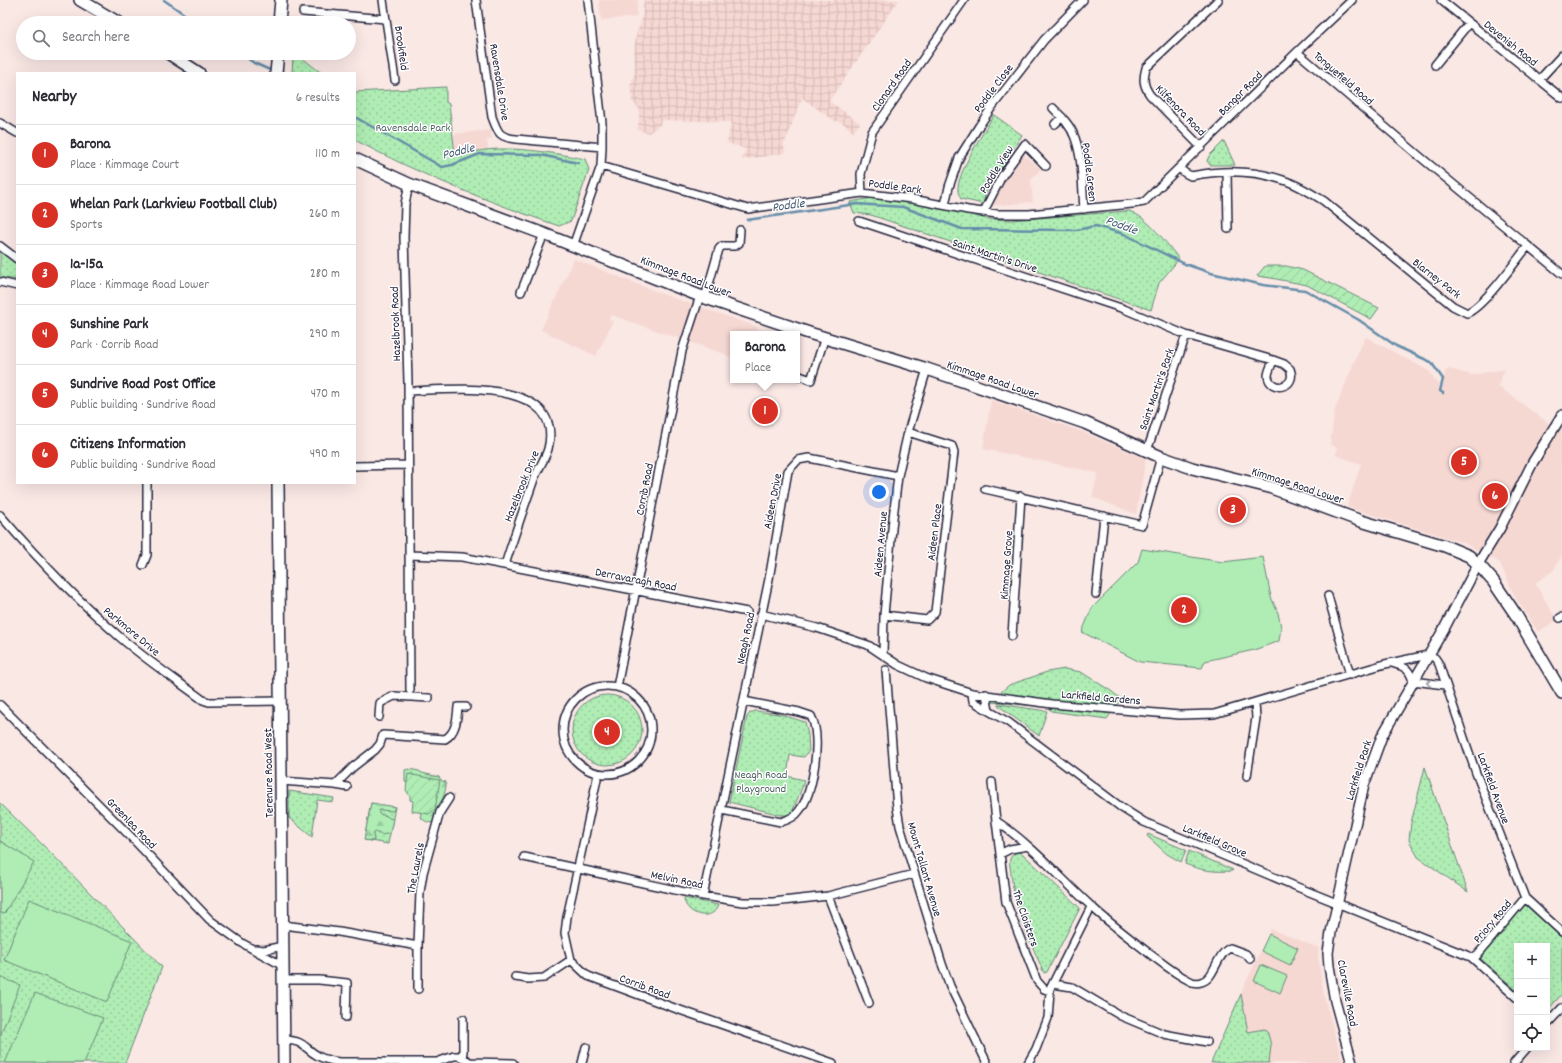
<!DOCTYPE html>
<html lang="en">
<head>
<meta charset="utf-8">
<style>
	body { margin:0; font-family:Dekko,sans-serif; background:#f7f7f7; color:#2b2b33 }
	.controls { position:absolute; right:12px; bottom:12px; display:grid; overflow:hidden; border-radius:0px; box-shadow:0 4px 16px #0002 }
	.controls button { width:36px; height:36px; display:grid; place-items:center; padding:0; border:0; border-bottom:1px solid #e1e1e2; background:#fff; color:#2b2b33; font:20px sans-serif }
	.you { position:absolute; left:879px; top:492px; width:14px; height:14px; margin:-10px; border:3px solid #fff; border-radius:50%; background:#1a73e8; box-shadow:0 0 0 6px #1a73e833 }
	.badge { display:grid; place-items:center; width:26px; height:26px; border-radius:50%; background:#d93025; color:#fff; font-size:13px; font-weight:700 }
	.pin { position:absolute; translate:-50% -50%; border:2px solid #fff; box-shadow:0 1px 4px #0006 }
	.popup { position:absolute; left:730px; top:331px; width:70px; height:52px; box-sizing:border-box; display:grid; place-content:center; border-radius:0px; background:#fff; filter:drop-shadow(0 1px 3px #0005); font-size:13px; white-space:nowrap; color:#7c7c81 }
	.popup b { font-size:15px; color:#2b2b33 }
	.popup::after { content:''; position:absolute; left:50%; top:100%; margin-left:-8px; border:8px solid transparent; border-top-color:#fff }
	.list { margin:0; padding:0; list-style:none }
	h2 { display:flex; justify-content:space-between; align-items:center; height:52px; margin:0; padding:0 16px; font-size:17px }
	h2 small { font-size:13px; font-weight:400; color:#7c7c81 }
	.list li { display:grid; grid-template-columns:26px 1fr auto; gap:12px; align-items:center; box-sizing:border-box; height:60px; padding:0 16px; border-top:1px solid #e1e1e2 }
	.list b { display:block; font-size:15px; white-space:nowrap }
	.list p { margin:0; font-size:13px; white-space:nowrap; color:#7c7c81 }
	.list em { font-size:13px; font-style:normal; color:#7c7c81 }
	.icon { flex:none; width:22px; height:22px; fill:none; stroke:currentColor; stroke-width:2; stroke-linecap:round; stroke-linejoin:round }
	.map { position:relative; flex:none; width:1562px; height:1063px; overflow:hidden }
	.search { position:absolute; background:#fff; box-shadow:0 4px 16px #0002; left:16px; top:16px; width:340px; height:44px; display:flex; align-items:center; gap:10px; box-sizing:border-box; padding:0 14px; border-radius:22px; color:#7c7c81; font-size:15px }
	.panel { position:absolute; background:#fff; box-shadow:0 4px 16px #0002; left:16px; top:72px; width:340px; height:412px; border-radius:0px }
	.map>svg:first-child { display:block }
	.built { fill:#f6d8d3 }
	.industrial { fill:url(#industrial-grid) }
	.grass { fill:url(#grass-dots); stroke:#688878 }
	.forest { fill:url(#forest-firs); stroke:#688878 }
	.garden { fill:url(#garden-furrows); stroke:#688878 }
	.pitch { fill:#afedb4; stroke:#688878 }
	.lines { fill:none; stroke-linecap:round; stroke-linejoin:round }
	.stream { stroke:#658da9; stroke-width:2.5 }
	.minor-casing { stroke:#22223b; stroke-width:10 }
	.tertiary-casing { stroke:#22223b; stroke-width:12 }
	.secondary-casing { stroke:#22223b; stroke-width:14 }
	.minor { stroke:#fff; stroke-width:7 }
	.tertiary { stroke:#fff; stroke-width:9 }
	.secondary { stroke:#fff; stroke-width:11 }
	.oneway { stroke:#9c9ca7 }
	.labels { text-anchor:middle; stroke-width:3; stroke-linejoin:round; paint-order:stroke }
	.street-label { font-size:12px; fill:#22223b; stroke:#fff }
	.park-label { font-size:12px; fill:#4c5f5f; stroke:#fff }
	.water-label { font-size:13px; font-style:italic; fill:#435872; stroke:#fff }
</style>
</head>
<body>
<div class="map">
<svg width="1562" height="1063" viewBox="0 0 1562 1063">
	<defs>
		<pattern id="industrial-grid" width="8" height="8" patternUnits="userSpaceOnUse"><rect width="8" height="8" fill="#f6d8d3"/><path d="M0 4h8M4 0v8" fill="none" stroke="#d3b9b6"/></pattern>
		<pattern id="grass-dots" width="8" height="8" patternUnits="userSpaceOnUse"><rect width="8" height="8" fill="#afedb4"/><path d="M2 2h.1M6 6h.1" fill="none" stroke="#96cb9c" stroke-width="1.8" stroke-linecap="round"/></pattern>
		<pattern id="forest-firs" width="22" height="20" patternUnits="userSpaceOnUse"><rect width="22" height="20" fill="#afedb4"/><path d="M5 1l3.5 6h-7zM16 11l3.5 6h-7z" fill="#96cb9c"/></pattern>
		<pattern id="garden-furrows" width="10" height="10" patternUnits="userSpaceOnUse"><rect width="10" height="10" fill="#afedb4"/><path d="M-1 1l2-2M0 10L10 0M9 11l2-2" fill="none" stroke="#96cb9c"/></pattern>
	</defs>
	<rect width="100%" height="100%" fill="#fae8e5"/>
	<filter id="ink" filterUnits="userSpaceOnUse"><feTurbulence type="fractalNoise" baseFrequency=".025" numOctaves="2"/><feDisplacementMap in="SourceGraphic" scale="8" xChannelSelector="R" yChannelSelector="G"/><feConvolveMatrix kernelMatrix="1 2 1 2 8 2 1 2 1" color-interpolation-filters="sRGB"/></filter>
	<g filter="url(#ink)">
		<path class="built" d="M599,0H638L636,17L601,20Z
			M491,130L492,139L487,140L488,149L469,153L461,156L455,154L452,134Z
			M1023,154L1041,169L1031,180L1033,202L991,206L1013,166Z
			M574,259L665,295L758,327L755,334H733V359L727,355L704,347L611,315L609,320L613,321L596,356L541,330Z
			M1366,337L1429,371L1442,390L1445,371L1450,369L1472,375L1505,369L1498,386L1554,427L1562,415V555L1553,571L1535,583L1557,620L1538,632L1515,597L1500,563L1464,543L1347,507L1361,464L1335,455L1338,449L1330,444L1335,409L1360,348Z
			M991,400L1083,432L1146,459L1136,514L1092,497L1098,473L983,449Z
			M1271,929L1319,948L1318,955L1324,996L1343,1063H1211L1241,993Z"/>
		<path class="industrial" d="M644,0H899L829,101L860,123L856,129L853,132L843,123L833,120L802,98L784,145L785,153L741,160L746,149L727,143L731,122L661,120L660,125L649,133L637,130L639,120V109L632,101L630,84L632,82L635,71L634,48L637,31L641,23Z"/>
		<path class="grass" d="M293,54C304,57 312,67 322,73H292Z
			M446,87V102L449,104L455,154L461,156C494,142 550,152 585,159L589,170L571,221L559,226C489,202 420,175 355,140V92Z
			M994,115L1022,135L986,192L983,204L961,199C960,197 958,193 958,191C956,174 985,130 994,115Z
			M1224,141L1235,165H1210L1207,161L1209,156Z
			M883,196L909,199L987,219L1011,220L1129,211C1148,217 1167,244 1179,259L1159,283L1151,310L871,215L854,213L850,202Z
			M0,251L17,263V280L0,277Z
			M1065,669L1081,672L1111,691L1121,699L1107,719L1051,711L1048,707L990,702L1009,685L1047,672Z
			M572 730a35 35 0 1 1 70 0a35 35 0 1 1-70 0Z
			M998,704L1047,711L1039,736L999,706Z
			M755,711L779,714L805,722L808,735L809,751L804,757L790,755L787,776L804,780L803,785L791,815H781L729,802L747,717L750,713Z
			M1425,767L1468,892L1418,857L1409,840L1411,823Z
			M289,791L334,798L333,802L317,800L312,837L289,818Z
			M0,803L50,852L162,967L125,1063H0Z
			M371,803L395,807L388,844L364,840Z
			M1148,834L1186,850L1181,862L1167,854L1147,836Z
			M1189,851L1233,870L1232,871C1213,872 1203,871 1185,864Z
			M1019,852L1023,854L1080,908L1047,972L1044,973C1030,941 1015,909 1011,875C1011,869 1008,862 1011,857C1013,853 1016,853 1019,852Z
			M684,898L718,905C713,923 685,915 684,898Z
			M1525,904L1562,938V994L1547,1011V946H1517V991L1478,956Z
			M1241,994L1248,1032L1264,1029L1267,1030L1271,1045L1269,1063H1211Z"/>
		<path class="forest" d="M409,769L419,771L422,773L439,777L442,781L446,782C447,794 437,810 434,822C428,824 425,821 420,817L422,810L408,783L405,782V770Z
			M371,803L395,807L393,811L379,810V814L387,816L389,818L393,819L390,833L382,835L375,832L373,834L374,841L364,840Z"/>
		<path class="garden" d="M1265,266H1286L1303,270L1379,308L1371,319L1307,285L1271,278L1257,276Z
			M408,774L440,780L435,809L429,814L412,811L413,801L410,800V796L406,790Z"/>
		<path class="pitch" d="M1142,549L1223,562L1263,557L1271,597L1278,613L1281,627L1279,641L1254,650L1205,661L1202,668L1140,662L1082,632L1092,608L1138,562Z
			M0,841L34,862L4,914L0,912Z
			M29,899L132,941L107,1002L4,960Z
			M1269,934L1298,948L1290,965L1261,951Z
			M1261,965L1287,976L1280,993L1254,981Z
			M0,977L20,985L0,1036Z
			M35,993L103,1018L84,1063H5Z"/>
		<g class="lines">
			<path class="stream" d="M164,0L197,23
				M240,53L254,63L272,71
				M355,117L442,167L452,165L480,154L541,155L578,163
				M747,220L856,204L903,207L962,229L1076,230L1096,226L1124,234L1185,264L1211,273L1263,285L1305,290L1359,320L1396,346L1431,362L1443,379L1440,391L1443,393"/>
			<defs>
				<path id="minor" d="M383,0L395,80
					M476,0L492,117C498,132 498,137 516,139L602,147
					M1441,0L1562,98
					M303,12L386,19
					M1297,52L1418,155L1562,274
					M1435,65L1469,23
					M1539,80L1562,55
					M1053,108C1062,117 1071,126 1075,138C1083,160 1082,186 1084,209
					M0,123L17,133
					M1055,124L1062,117
					M1201,147L1150,95C1143,85 1143,79 1146,68L1218,0
					M601,166L748,209L862,193L912,199L968,210L997,214H1029L1132,204L1144,202L1297,52L1352,0
					M1179,168L1185,173L1191,176C1221,170 1254,170 1283,180C1297,184 1311,193 1324,201L1453,306L1467,313C1484,306 1515,262 1528,246
					M1227,172L1228,229
					M409,184L405,204L404,237L408,382L410,690
					M862,193L861,174L872,132L964,0
					M945,205L949,187L959,158L979,126L992,107L1044,40L1083,0
					M983,213L1002,176L1025,144L1046,166
					M859,221L1124,309L1186,335L1273,360
					M0,246L17,259
					M573,246L601,166L602,147V123L588,0
					M0,282L17,286
					M521,292L544,234
					M705,298L719,249L722,246H735L739,243L740,230
					M1273,360L1284,364L1290,369C1298,388 1270,393 1268,376C1268,371 1272,365 1273,360Z
					M797,375L811,380L825,337
					M408,391C449,390 566,376 548,449C545,459 538,469 534,479C524,508 514,536 505,565
					M1147,451L1186,335
					M355,466L407,465
					M985,489L1142,525L1161,457
					M0,515C38,559 78,601 122,639C148,661 176,680 203,700L209,702L281,701
					M409,555L462,557L747,612
					M143,565L147,555V483
					M1096,594L1104,516
					M1328,596L1350,675
					M761,614L817,628L868,645L898,665L926,678L972,693L1052,704L1180,715L1214,714L1385,664L1428,655L1435,658L1439,664L1476,773L1525,898L1562,932
					M884,615L927,620L935,612L954,452L952,446L908,432
					M1560,618L1562,617
					M1012,636L1021,496
					M883,654L884,615L893,518L898,476L908,432L927,369
					M1392,663C1405,667 1409,668 1413,681L1445,685
					M886,670L897,808L900,826L942,964L950,986L987,1063
					M563 730a44 44 0 1 1 88 0a44 44 0 1 1-88 0Z
					M617,687L682,351L700,296
					M972,693L973,701L989,711
					M986,694L989,711L1008,722L1122,808L1144,822L1302,889L1471,957L1517,998
					M0,705L135,841L210,920L242,943L283,966
					M379,717L380,703L394,696L429,698
					M1247,776L1256,718L1255,703
					M281,781L335,785L353,767L375,750L380,744L383,735L445,739C456,733 457,719 458,707H466
					M992,782L996,821L1006,902L1037,981L1044,989L1050,991L1048,1018L1036,1049L1028,1063
					M335,785L347,787
					M722,810L781,822C788,820 795,817 799,811C814,793 822,736 811,716L799,712L744,701
					M996,821C1031,844 1060,878 1091,906C1109,923 1130,938 1150,954C1162,963 1175,974 1190,981C1193,983 1198,983 1201,982C1215,979 1216,954 1230,948L1246,954L1250,959
					M585,836L598,774
					M584,840L567,917L565,933L571,960L588,976L677,1009L833,1063
					M1000,854L1010,849L1028,846
					M524,857L703,896L743,902H773L828,896L914,874
					M703,896L769,579L788,471L798,460L809,458L898,476
					M828,896L869,1003
					M283,925L339,932L418,946
					M256,949L264,950L283,946
					M1474,959L1525,898
					M515,977L528,979L544,978L571,960
					M284,980H319L347,983L346,1017
					M1053,984L1072,987L1121,1016L1164,1034L1207,1042
					M1051,987L1091,907
					M418,989V946L420,892L423,873L440,812L449,798
					M1547,1024L1562,1008
					M284,1040C306,1041 302,1047 318,1056C325,1060 332,1061 339,1062H437L454,1056H459L470,1062L513,1063
					M462,1057L463,1052V1019
					M582,1063L586,1047
					M1514,1063L1527,1048"/>
				<path id="tertiary" d="M1352,1063L1335,1001L1329,966L1328,953L1331,932L1364,785L1382,736L1445,627L1478,564L1500,528L1533,462L1562,415"/>
				<path id="secondary" d="M80,0L119,23
					M279,23L281,0
					M168,53L199,73
					M276,73L278,53
					M355,159L409,184L544,234L700,296L809,333L927,369L1085,423L1161,457L1192,468L1269,487L1361,521L1445,546L1469,556L1478,564L1493,581L1516,615L1562,693
					M278,483L284,1063"/>
			</defs>
			<use href="#minor" class="minor-casing"/>
			<use href="#tertiary" class="tertiary-casing"/>
			<use href="#secondary" class="secondary-casing"/>
			<use href="#minor" class="minor"/>
			<use href="#tertiary" class="tertiary"/>
			<use href="#secondary" class="secondary"/>
		</g>
		<defs><path id="oneway-chevron" d="M-2-3.5L2.5 0L-2 3.5" fill="none" stroke-width="1.6" stroke-linecap="round" stroke-linejoin="round"/></defs>
		<use class="oneway" href="#oneway-chevron" transform="translate(1429 683) rotate(-174)"/>
	</g>
	<g class="labels">
		<g class="street-label">
			<text transform="translate(1511 43) rotate(39)" y="4">Devenish Road</text>
			<text transform="translate(402 48) rotate(82)" y="4">Brookfield</text>
			<text transform="translate(1344 78) rotate(41)" y="4">Tonguefield Road</text>
			<text transform="translate(500 82) rotate(81)" y="4">Ravensdale Drive</text>
			<text transform="translate(891 85) rotate(-55)" y="4">Clonard Road</text>
			<text transform="translate(993 88) rotate(-53)" y="4">Poddle Close</text>
			<text transform="translate(1240 93) rotate(-45)" y="4">Bangor Road</text>
			<text transform="translate(1181 110) rotate(46)" y="4">Kilfenora Road</text>
			<text transform="translate(996 169) rotate(-58)" y="4">Poddle View</text>
			<text transform="translate(1090 172) rotate(83)" y="4">Poddle Green</text>
			<text transform="translate(895 186) rotate(8)" y="4">Poddle Park</text>
			<text transform="translate(995 255) rotate(18)" y="4">Saint Martin's Drive</text>
			<text transform="translate(686 276) rotate(21)" y="4">Kimmage Road Lower</text>
			<text transform="translate(1437 278) rotate(38)" y="4">Blarney Park</text>
			<text transform="translate(395 324) rotate(-92)" y="4">Hazelbrook Road</text>
			<text transform="translate(993 379) rotate(19)" y="4">Kimmage Road Lower</text>
			<text transform="translate(1156 389) rotate(-71)" y="4">Saint Martin's Park</text>
			<text transform="translate(1298 485) rotate(18)" y="4">Kimmage Road Lower</text>
			<text transform="translate(521 486) rotate(-68)" y="4">Hazelbrook Drive</text>
			<text transform="translate(644 489) rotate(-79)" y="4">Corrib Road</text>
			<text transform="translate(772 501) rotate(-79)" y="4">Aideen Drive</text>
			<text transform="translate(934 532) rotate(-83)" y="4">Aideen Place</text>
			<text transform="translate(880 544) rotate(-85)" y="4">Aideen Avenue</text>
			<text transform="translate(1006 565) rotate(-86)" y="4">Kimmage Grove</text>
			<text transform="translate(636 579) rotate(11)" y="4">Derravaragh Road</text>
			<text transform="translate(132 631) rotate(40)" y="4">Parkmore Drive</text>
			<text transform="translate(745 638) rotate(-78)" y="4">Neagh Road</text>
			<text transform="translate(1101 697) rotate(5)" y="4">Larkfield Gardens</text>
			<text transform="translate(1358 770) rotate(-72)" y="4">Larkfield Park</text>
			<text transform="translate(268 773) rotate(-91)" y="4">Terenure Road West</text>
			<text transform="translate(1494 788) rotate(70)" y="4">Larkfield Avenue</text>
			<text transform="translate(132 823) rotate(46)" y="4">Greenlea Road</text>
			<text transform="translate(1215 840) rotate(23)" y="4">Larkfield Grove</text>
			<text transform="translate(415 868) rotate(-79)" y="4">The Laurels</text>
			<text transform="translate(925 869) rotate(74)" y="4">Mount Tallant Avenue</text>
			<text transform="translate(677 879) rotate(12)" y="4">Melvin Road</text>
			<text transform="translate(1026 918) rotate(71)" y="4">The Cloisters</text>
			<text transform="translate(1492 921) rotate(-50)" y="4">Priory Road</text>
			<text transform="translate(645 986) rotate(20)" y="4">Corrib Road</text>
			<text transform="translate(1348 993) rotate(79)" y="4">Clareville Road</text>
		</g>
		<g class="park-label">
			<text x="413" y="131">Ravensdale Park</text>
			<text x="761" y="778">Neagh Road<tspan x="761" dy="14">Playground</tspan></text>
		</g>
		<g class="water-label">
			<text transform="translate(458 150) rotate(-14)" y="5">Poddle</text>
			<text transform="translate(788 204) rotate(-8)" y="5">Poddle</text>
			<text transform="translate(1122 224) rotate(20)" y="5">Poddle</text>
		</g>
	</g>
</svg>
<div class="controls">
<button>+</button>
<button>−</button>
<button><svg class="icon" aria-label="locate" viewBox="0 0 24 24"><circle cx="12" cy="12" r="6"/><path d="M12 2v4M12 18v4M2 12h4M18 12h4"/></svg></button>
</div>
<div class="you"></div>
<div class="pin badge" style="left:765px;top:411px">1</div>
<div class="popup"><b>Barona</b>Place</div>
<div class="pin badge" style="left:1184px;top:610px">2</div>
<div class="pin badge" style="left:1233px;top:510px">3</div>
<div class="pin badge" style="left:607px;top:732px">4</div>
<div class="pin badge" style="left:1464px;top:462px">5</div>
<div class="pin badge" style="left:1495px;top:496px">6</div>
<div class="search"><svg class="icon" aria-label="search" viewBox="0 0 24 24"><circle cx="10" cy="10" r="6"/><path d="M15 15l6 6"/></svg>Search here</div>
<section class="panel">
<h2>Nearby<small>6 results</small></h2>
<ul class="list">
<li><span class="badge">1</span><div><b>Barona</b><p>Place · Kimmage Court</p></div><em>110 m</em></li>
<li><span class="badge">2</span><div><b>Whelan Park (Larkview Football Club)</b><p>Sports</p></div><em>260 m</em></li>
<li><span class="badge">3</span><div><b>1a-15a</b><p>Place · Kimmage Road Lower</p></div><em>280 m</em></li>
<li><span class="badge">4</span><div><b>Sunshine Park</b><p>Park · Corrib Road</p></div><em>290 m</em></li>
<li><span class="badge">5</span><div><b>Sundrive Road Post Office</b><p>Public building · Sundrive Road</p></div><em>470 m</em></li>
<li><span class="badge">6</span><div><b>Citizens Information</b><p>Public building · Sundrive Road</p></div><em>490 m</em></li>
</ul>
</section>
</div>
</body>
</html>
